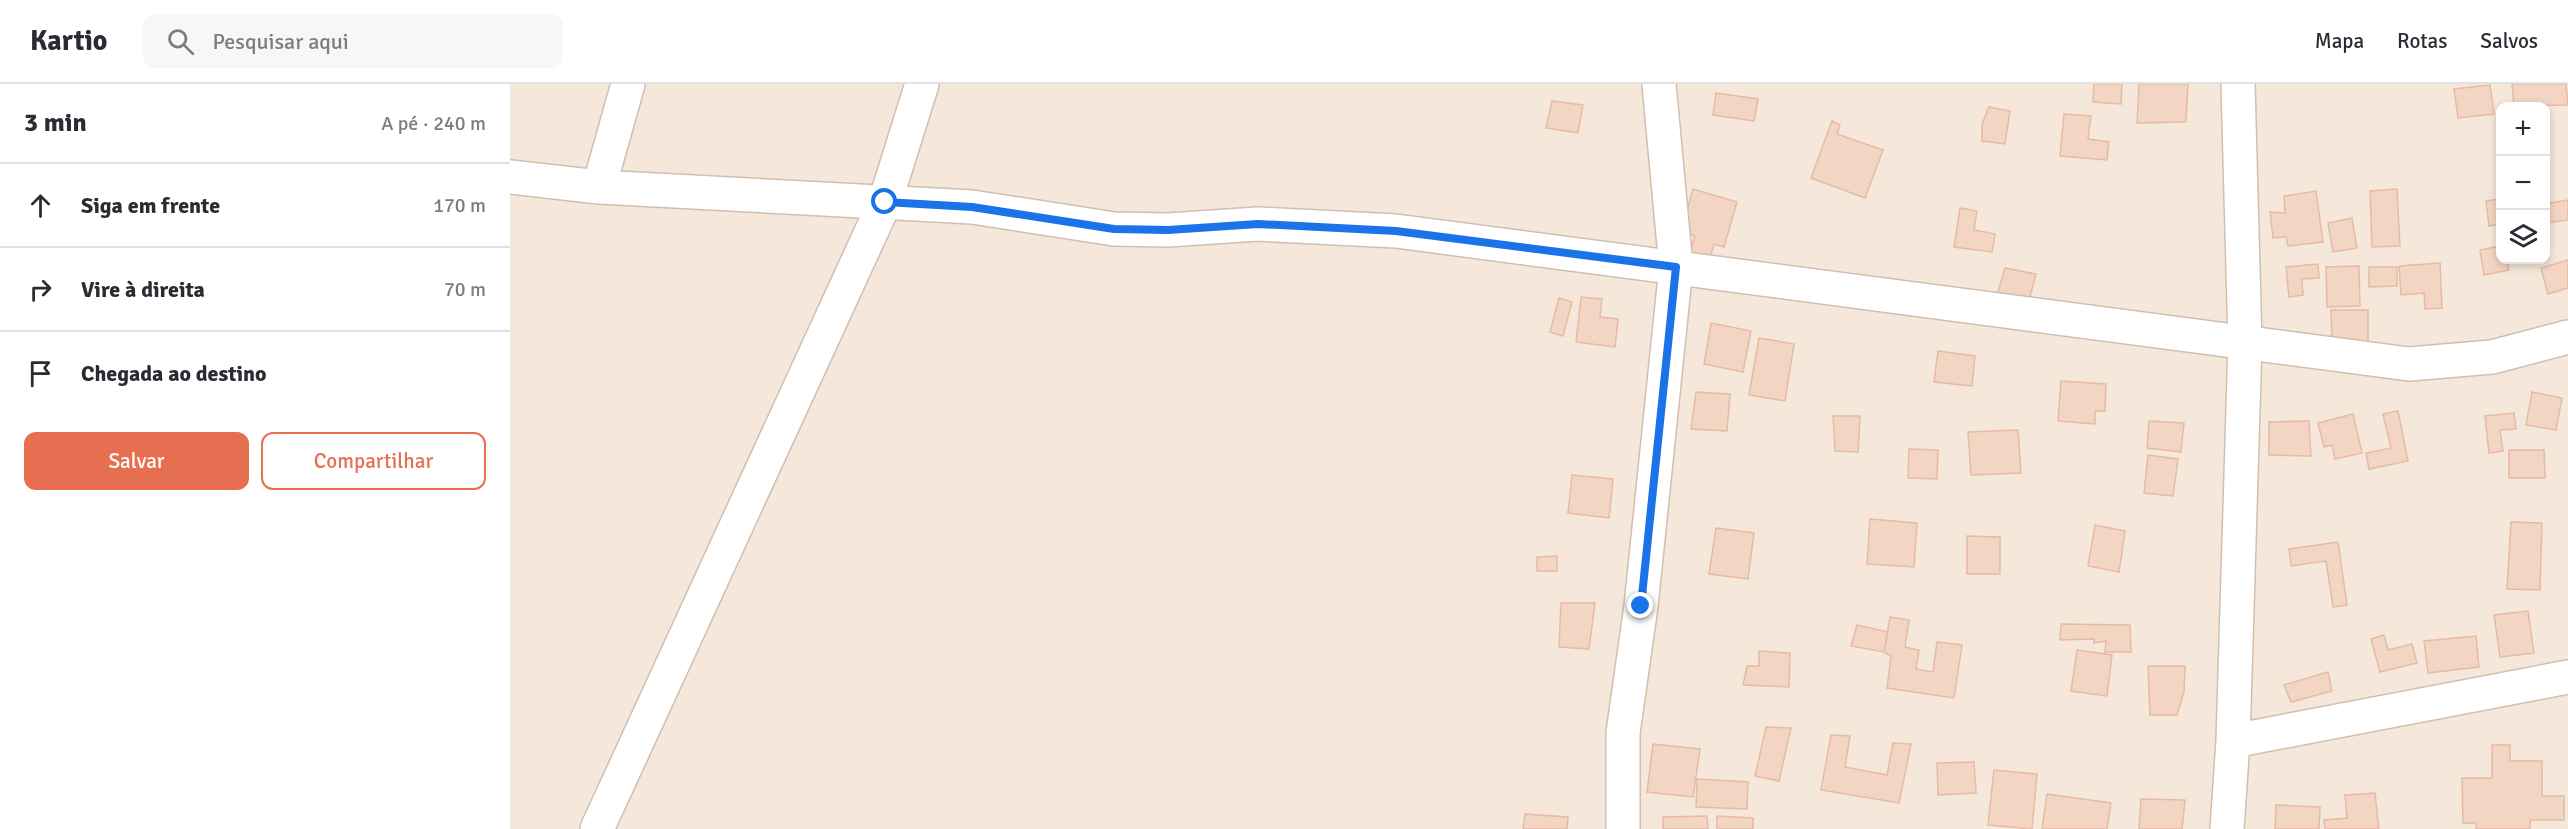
<!DOCTYPE html>
<html lang="pt">
<head>
<meta charset="utf-8">
<style>
	body { margin:0; font-family:Signika,sans-serif; background:#f7f7f7; color:#2b2b33 }
	.controls { position:absolute; right:18px; top:18px; display:grid; overflow:hidden; border-radius:12px; box-shadow:0 3px 9px #0003 }
	.controls button { width:54px; height:54px; display:grid; place-items:center; padding:0; border:0; border-bottom:2px solid #e1e1e2; background:#fff; color:#2b2b33; font:30px sans-serif }
	.stop { position:absolute; width:18px; height:18px; margin:-14px; border:4px solid #1a73e8; border-radius:50%; background:#fff }
	.stop.end { background:#1a73e8; border-color:#fff; box-shadow:0 2px 6px #0008 }
	.list { margin:0; padding:0; list-style:none }
	h2 { display:flex; justify-content:space-between; align-items:center; height:78px; margin:0; padding:0 24px; font-size:26px }
	h2 small { font-size:20px; font-weight:400; color:#7c7c81 }
	.list li { display:grid; grid-template-columns:39px 1fr auto; gap:18px; align-items:center; box-sizing:border-box; height:84px; padding:0 24px; border-top:2px solid #e1e1e2 }
	.list b { display:block; font-size:22px; white-space:nowrap }
	.list em { font-size:20px; font-style:normal; color:#7c7c81 }
	.actions { display:flex; gap:12px; padding:18px 24px }
	.actions a { flex:1; padding:14px 0; border:2px solid #e76f51; border-radius:12px; text-align:center; font-size:21px; color:#e76f51 }
	.actions .main { background:#e76f51; color:#fff }
	.icon { flex:none; width:33px; height:33px; fill:none; stroke:currentColor; stroke-width:2; stroke-linecap:round; stroke-linejoin:round }
	.map { position:relative; flex:none; width:2058px; height:745px; overflow:hidden }
	header { display:flex; align-items:center; gap:36px; box-sizing:border-box; height:84px; padding:0 30px; background:#fff; border-bottom:2px solid #e1e1e2 }
	header strong { font-size:28px }
	nav { display:flex; gap:33px; margin-inline-start:auto; font-size:21px }
	.search { width:420px; height:54px; background:#f7f7f7; display:flex; align-items:center; gap:15px; box-sizing:border-box; padding:0 21px; border-radius:12px; color:#7c7c81; font-size:22px }
	main { display:flex }
	aside { flex:1; background:#fff }
	.map>svg:first-child { display:block }
	.residential { fill:#f5e8da; fill-rule:evenodd }
	.building { fill:#f3d5c3; stroke:#e6bba3; stroke-width:1.5 }
	.lines { fill:none; stroke-linecap:round; stroke-linejoin:round }
	.minor-casing { stroke:#d1beb0; stroke-width:36 }
	.minor { stroke:#fff; stroke-width:33 }
	.route { stroke:#1a73e8; stroke-width:8 }
</style>
</head>
<body>
<header>
<strong>Kartio</strong>
<div class="search"><svg class="icon" aria-label="search" viewBox="0 0 24 24"><circle cx="10" cy="10" r="6"/><path d="M15 15l6 6"/></svg>Pesquisar aqui</div>
<nav><a>Mapa</a><a>Rotas</a><a>Salvos</a></nav>
</header>
<main>
<aside>
<h2>3 min<small>A pé · 240 m</small></h2>
<ul class="list">
<li><svg class="icon" aria-label="ahead" viewBox="0 0 24 24"><path d="M12 20V5M6 11l6-6 6 6"/></svg><div><b>Siga em frente</b></div><em>170 m</em></li>
<li><svg class="icon" aria-label="right" viewBox="0 0 24 24"><path d="M7 20v-9h11M14 6l5 5-5 5"/></svg><div><b>Vire à direita</b></div><em>70 m</em></li>
<li><svg class="icon" aria-label="arrive" viewBox="0 0 24 24"><path d="M6 21V4h12l-3 4 3 4H6"/></svg><div><b>Chegada ao destino</b></div></li>
</ul>
<div class="actions"><a class="main">Salvar</a><a>Compartilhar</a></div>
</aside>
<div class="map">
<svg width="2058" height="745" viewBox="0 0 2058 745">
	<rect width="100%" height="100%" fill="#fdf6ec"/>
	<path class="residential" d="M0,0H2058V745H0ZM1990,22H2036V176H1990Z"/>
	<path class="building" d="M1584,0H1612L1611,20L1583,18Z
		M1629,0H1678L1676,38L1627,39Z
		M2002,0H2056L2058,21L2004,22Z
		M1980,1L1984,30L1948,34L1944,5Z
		M1206,9L1248,15L1244,37L1203,31Z
		M1042,17L1073,21L1068,49L1036,44Z
		M1479,23L1500,27L1495,60L1472,57V40Z
		M1554,30L1581,32L1578,55L1599,58L1597,76L1550,72Z
		M1322,37L1330,41L1327,50L1373,66L1355,114L1301,94Z
		M1183,105L1227,118L1214,163L1204,160L1199,177L1179,171L1185,152L1171,147Z
		M1887,105L1890,162L1862,163L1860,107Z
		M1806,107L1813,158L1778,162L1776,153L1763,154L1760,128L1775,129L1774,112Z
		M1990,115V140L1979,142L1976,117Z
		M2058,116V136L2036,139V120Z
		M1450,124L1467,127L1464,146L1485,150L1482,168L1444,163Z
		M1842,134L1847,164L1823,168L1818,139Z
		M1990,162V176H1997L1999,186L1974,191L1970,166Z
		M2058,176V204L2038,210L2031,184Z
		M1930,179L1932,224L1915,225L1914,209L1891,211L1889,182Z
		M1808,180L1809,194L1792,195L1793,211L1779,213L1776,183Z
		M1849,182L1850,222L1817,223L1816,183Z
		M1859,183H1887V202L1859,203Z
		M1495,184L1526,190L1518,220L1487,211Z
		M1071,213L1092,215L1090,233L1108,235L1105,263L1066,258Z
		M1049,214L1062,218L1053,252L1040,248Z
		M1821,226H1858V258H1822Z
		M1201,239L1241,247L1233,288L1194,280Z
		M1249,254L1284,260L1275,317L1239,311Z
		M1428,267L1465,272L1462,302L1424,298Z
		M1551,297L1596,300L1595,327H1585V340L1548,337Z
		M1186,308L1220,310L1217,347L1181,345Z
		M2022,308L2052,314L2046,346L2016,341Z
		M1888,327L1898,377L1859,385L1856,369L1881,364L1873,330Z
		M2004,329L2006,345L1990,346L1993,367L1979,369L1975,332Z
		M1843,330L1852,369L1825,375L1822,361L1814,363L1808,339Z
		M1323,332H1350L1348,368L1325,367Z
		M1639,337L1674,339L1671,368L1637,364Z
		M1799,337L1801,372L1759,371V338Z
		M1508,346L1511,389L1461,391L1458,348Z
		M1399,365L1428,366L1427,395L1398,394Z
		M1999,366H2034L2035,394H1999Z
		M1638,371L1668,375L1663,412L1634,409Z
		M1062,391L1103,395L1099,434L1058,429Z
		M1360,435L1407,439L1404,483L1357,480Z
		M2001,438L2032,439L2030,506L1997,505Z
		M1585,441L1615,447L1609,488L1578,482Z
		M1206,444L1244,449L1238,495L1199,490Z
		M1457,452L1490,453V490H1457Z
		M1828,458L1837,521L1823,523L1816,477L1781,482L1779,465Z
		M1047,472V487H1027V473Z
		M1051,519H1085L1079,565L1049,563Z
		M2018,527L2024,569L1990,573L1984,531Z
		M1380,533L1399,536L1395,563L1409,566L1406,585L1423,588L1427,558L1452,561L1444,614L1377,604L1381,572L1374,568Z
		M1551,540L1620,541L1621,568H1595L1596,557L1584,559V555L1550,556Z
		M1347,541L1378,548L1374,568L1341,562Z
		M1874,551L1878,566L1902,560L1907,579L1870,588L1861,555Z
		M1966,552L1969,583L1918,589L1914,557Z
		M1567,566L1602,571L1597,612L1561,607Z
		M1249,567L1280,569L1279,603L1233,601L1237,582H1249Z
		M1638,582H1675L1674,608L1667,631H1640Z
		M1818,588L1822,607L1781,618L1774,601Z
		M1256,643L1281,644L1269,697L1245,692Z
		M1321,651L1340,652L1335,683L1377,691L1383,659L1401,660L1389,719L1311,706Z
		M1143,660L1190,665L1183,713L1137,708Z
		M1982,661H2000V677H2032V712H2054V736H2020V745H1966V739H1953L1952,694H1982Z
		M1464,678L1466,709L1428,711L1427,679Z
		M1484,686L1527,690L1522,745L1478,741Z
		M1187,695L1238,698L1237,725L1186,723Z
		M1865,709L1869,745H1815L1814,736L1837,734L1835,711Z
		M1537,710L1601,719L1597,745H1532Z
		M1631,715L1675,716L1672,745H1629Z
		M1766,721L1810,723L1809,745H1765Z
		M1015,730L1058,733L1057,745H1013Z
		M1197,732L1198,745H1153V733Z
		M1207,732L1243,734V745H1207Z"/>
	<g class="lines">
		<defs>
			<path id="minor" d="M0,93L89,103L462,123L604,145L658,146L748,140L886,147L1899,280L1982,273L2058,253
				M89,103L118,0
				M1723,657L2058,593
				M87,745L375,118L412,0
				M1113,745V649L1131,522L1166,183L1149,0
				M1717,745L1723,657L1735,259L1728,0"/>
		</defs>
		<use href="#minor" class="minor-casing"/>
		<use href="#minor" class="minor"/>
	</g>
	<g class="lines">
		<path class="route" d="M375,118L462,123L604,145L658,146L748,140L886,147L1166,183L1131,522"/>
	</g>
</svg>
<div class="controls">
<button>+</button>
<button>−</button>
<button><svg class="icon" aria-label="layers" viewBox="0 0 24 24"><path d="M12 4l9 5-9 5-9-5zM3 14l9 5 9-5"/></svg></button>
</div>
<div class="stop" style="left:375px;top:118px"></div>
<div class="stop end" style="left:1131px;top:522px"></div>
</div>
</main>
</body>
</html>
